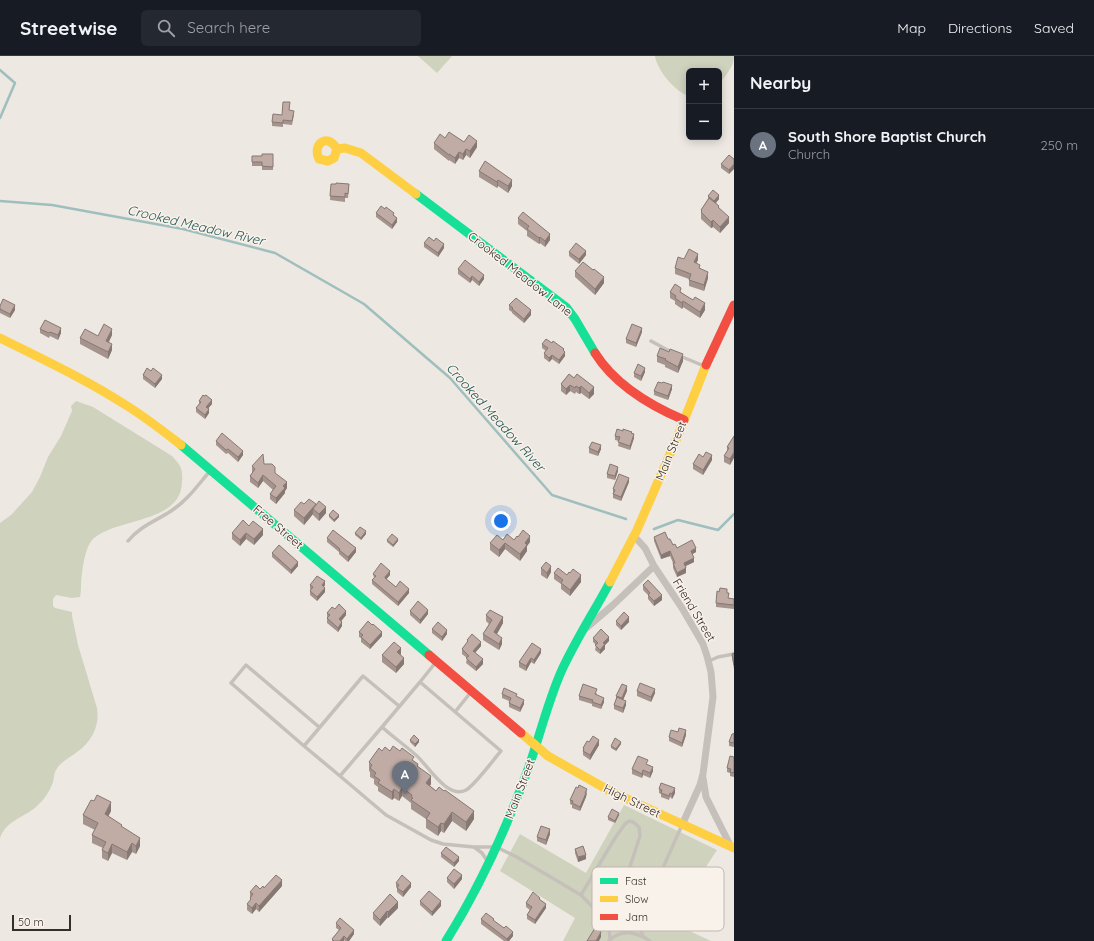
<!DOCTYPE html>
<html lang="en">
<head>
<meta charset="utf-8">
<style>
	body { margin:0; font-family:Quicksand,sans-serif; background:#242831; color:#f1f3f6 }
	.controls { position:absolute; right:12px; top:12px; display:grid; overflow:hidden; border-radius:6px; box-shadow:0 2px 10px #0003 }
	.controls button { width:36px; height:36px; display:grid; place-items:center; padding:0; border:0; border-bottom:1px solid #363941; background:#171b24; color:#f1f3f6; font:20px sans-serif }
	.scale { position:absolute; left:12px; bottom:10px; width:59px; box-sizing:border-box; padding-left:4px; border:2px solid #372d29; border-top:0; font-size:11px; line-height:14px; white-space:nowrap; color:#372d29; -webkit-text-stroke:3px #f9f2ea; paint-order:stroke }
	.you { position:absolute; left:501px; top:465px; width:14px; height:14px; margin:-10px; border:3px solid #fff; border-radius:50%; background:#1a73e8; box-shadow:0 0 0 6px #1a73e833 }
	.badge { display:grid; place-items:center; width:26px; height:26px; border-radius:50%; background:#776e6a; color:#fff; font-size:13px; font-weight:700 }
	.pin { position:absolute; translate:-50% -33px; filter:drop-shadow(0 1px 2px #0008) }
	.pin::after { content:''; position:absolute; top:21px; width:14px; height:12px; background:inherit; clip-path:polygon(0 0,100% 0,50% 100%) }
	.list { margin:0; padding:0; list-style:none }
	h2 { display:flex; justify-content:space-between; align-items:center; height:52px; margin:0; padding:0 16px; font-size:17px }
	h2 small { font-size:13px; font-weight:400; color:#9ea1a6 }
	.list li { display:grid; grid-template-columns:26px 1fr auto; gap:12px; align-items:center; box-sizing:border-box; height:72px; padding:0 16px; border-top:1px solid #363941 }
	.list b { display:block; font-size:15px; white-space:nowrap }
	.list p { margin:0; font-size:13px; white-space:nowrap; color:#9ea1a6 }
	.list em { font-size:13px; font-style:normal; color:#9ea1a6 }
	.icon { flex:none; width:22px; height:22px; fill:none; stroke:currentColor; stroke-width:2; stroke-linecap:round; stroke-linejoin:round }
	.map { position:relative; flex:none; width:734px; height:885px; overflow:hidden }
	header { display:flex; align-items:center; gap:24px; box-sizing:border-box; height:56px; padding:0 20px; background:#171b24; border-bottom:1px solid #363941 }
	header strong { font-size:19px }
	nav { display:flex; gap:22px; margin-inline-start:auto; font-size:14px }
	.search { width:280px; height:36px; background:#242831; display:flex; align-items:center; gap:10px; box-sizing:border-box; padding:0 14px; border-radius:6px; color:#9ea1a6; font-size:15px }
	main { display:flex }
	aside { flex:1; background:#171b24 }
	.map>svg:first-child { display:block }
	.green { fill:#cfd2bd }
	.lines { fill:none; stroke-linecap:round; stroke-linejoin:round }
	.stream { stroke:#9fbfbe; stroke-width:2.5 }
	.lane { stroke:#c6c0bb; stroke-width:3.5 }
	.street { stroke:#c6c0bb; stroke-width:7 }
	.fast { stroke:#16e098; stroke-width:9 }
	.slow { stroke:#ffcf43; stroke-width:9 }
	.jam { stroke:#f24e42; stroke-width:9 }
	.wall { fill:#a5948d }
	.shaded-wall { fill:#867873 }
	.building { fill:#c0aca4; stroke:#867873 }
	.labels { text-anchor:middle; stroke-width:3; stroke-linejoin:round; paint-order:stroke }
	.street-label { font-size:12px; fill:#372d29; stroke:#f9f2ea }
	.water-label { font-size:13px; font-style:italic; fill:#205557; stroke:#f9f2ea }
	.key { fill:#f9f2ea; stroke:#bfb7b0; stroke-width:1 }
	.key-label { font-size:11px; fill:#372d29 }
</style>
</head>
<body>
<header>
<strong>Streetwise</strong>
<div class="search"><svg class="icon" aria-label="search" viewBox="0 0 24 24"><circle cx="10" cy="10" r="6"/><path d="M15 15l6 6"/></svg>Search here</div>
<nav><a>Map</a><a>Directions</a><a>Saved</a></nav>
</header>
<main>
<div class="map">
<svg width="734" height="885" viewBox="0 0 734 885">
	<rect width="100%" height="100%" fill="#ede8e2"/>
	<path class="green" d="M418,0H452L437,17Z
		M655,0H734C734,11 725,20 719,28V15H689V40C675,36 657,14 655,0Z
		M76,345L93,351L172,400C181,410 183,412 182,427C180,467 118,462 94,482C84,491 82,516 81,529C81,533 81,536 80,541L72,542L56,539L53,543V550L55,552L72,556V560L78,589L97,652C100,669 92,686 77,696C70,702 61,705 56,714C54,717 54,722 53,726C50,734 45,743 38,749C26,761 6,764 0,782V467L11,459L32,436L40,421L48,401L61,380L72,355L71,350Z
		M624,749L717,794L670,866L711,885H563L575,862L500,815L520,778L586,817Z"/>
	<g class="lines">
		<path class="stream" d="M0,14L15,27L0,62
			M0,145L52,149L183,173L275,197L364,248L450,322L552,439L626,463
			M654,473L678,464L718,474L734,458"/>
		<path class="lane" d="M651,285L673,297
			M680,300L704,310
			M128,485C140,470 156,465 171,455C187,445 198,429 210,415
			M709,605L718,601L734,598
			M420,626L436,606
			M455,656L471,636
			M382,671L420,626L501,695C493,704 475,729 466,734C448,744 428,710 417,700C406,690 393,681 382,671L340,720L386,759L431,784L443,788L474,791
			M304,690L231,627L246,609L319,671
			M340,720L304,690L363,620L399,650
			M488,806L482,797L474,791H496L515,800L581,839L610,869
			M581,839L615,782L625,768L629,765L633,766L639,771L640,780L623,832L627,839L647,848
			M638,868L682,769
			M610,883L609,871L610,869C617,868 621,871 624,876L628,871L638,868L643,880
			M609,885C621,872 637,876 650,885"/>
		<path class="street" d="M634,480L645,492L654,510L682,552L703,588L707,600L711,616L713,641L703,718L700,729L682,769
			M585,573L613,549L654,510
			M703,722L706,741L731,791"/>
		<path class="fast" d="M416,138L566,251L575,263L595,297
			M181,389L429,599
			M446,885C478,834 506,773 527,716C539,683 547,648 561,616C575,585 594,556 610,526"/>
		<path class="slow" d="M337,93C326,75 312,90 319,103L328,105L334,102L337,93L345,92L361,97L416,138
			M0,282C42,303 85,323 124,348C144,360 163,375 181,389
			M610,526L637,474L677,382L706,309
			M521,677L548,700L610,735L734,792"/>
		<path class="jam" d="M595,297C615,329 651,350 684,364
			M706,309L734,249
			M429,599L521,677"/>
	</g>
	<path class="wall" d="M290,51L289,54L294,59L292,69L283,68V71L272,70V66L282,59Z
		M445,82L464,86L477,91L470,102L466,99L463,104L459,102L455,108L449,104V105L434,93V87Z
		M273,98V114H262V110H252V100H262Z
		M734,103L729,118L721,112V108Z
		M479,115L512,130L508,137L498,130L497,132L479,121Z
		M331,128H349L348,142H345V146L330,144Z
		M708,140L719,143L716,147L729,167L720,177L713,171L711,172L701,163V154L708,143Z
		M385,153L394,159L397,166L392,173L376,161V157Z
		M518,162L550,184L545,191L540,187L539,188L527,180V175L518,168Z
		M434,185L444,192L438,201L424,191V187Z
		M569,196L586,199L579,208L569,200Z
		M684,203L698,204L696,207L700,213L708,222L704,235L689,230V223L675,218V212Z
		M458,213L484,223L479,230L472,224L470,227L458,218Z
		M575,215L604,227L595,239L575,221Z
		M670,236H681L705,254L700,262L683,251L682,253L675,248V245L670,242Z
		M509,249L531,259L524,267L512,257V256L509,254Z
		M0,250L15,254L10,262L0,257Z
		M40,273L61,277L58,284L50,280L49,282L40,277Z
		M642,276L636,291L626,287V283Z
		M112,279L109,286L112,294L108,303L80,288V282Z
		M552,287L564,294L565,300L559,308L552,303L549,306L544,302V297L546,295L542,292V288Z
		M669,296L683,305L678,317L665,311V309L657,306V300Z
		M151,315L162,323L155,332L143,323V319Z
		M645,316L641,325L634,321V317Z
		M569,318L594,338L589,343L581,337L579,338L576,336L575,338L570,335L566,339L561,335V328Z
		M662,327L672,333L668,344L654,339V335Z
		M199,345L212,348L208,352L209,357L205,363L196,356V352L199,348Z
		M632,377L634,382L630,394L618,390L619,385L615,384V380Z
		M734,380L730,409L724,406V400L727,395V391Z
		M216,385L243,399L238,406L228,397L226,398L216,389Z
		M589,392L601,393L598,400L589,397Z
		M712,404L703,419L693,413V408Z
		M264,408L275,417L287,432L285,435V437L276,448L270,443V438L273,434L263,425L258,432L250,426V420L252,417V410Z
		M618,415L615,424L607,422V418Z
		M629,426L621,445L613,442V433Z
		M304,448L326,457L319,465L313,459V458L304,469L294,460V454Z
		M329,459L339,461L334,466L329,461Z
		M249,470L263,479L254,489L246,483L240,490L232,483V477Z
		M355,477L366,478L361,484L355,479Z
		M518,481L530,486L527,490V495L520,505L505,493L499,501L490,494V487L503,484H514Z
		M654,481L668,483L673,489L677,492L696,496L692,498L694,506L685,510L686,517L677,521L673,512V507L670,500L661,503L654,485Z
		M327,482L356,496L348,506L339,498V496L327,486Z
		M387,484L398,485L393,491L387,486Z
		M272,497L298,510L291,518L272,501Z
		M541,512L551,516L547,523L541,519Z
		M554,517L567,519L581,526L570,540L561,533V528L554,523Z
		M373,518L390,519L386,523L396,531L409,537L398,550L372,528V524L374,522Z
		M310,529H325L324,531L325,536L317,545L310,539V535L311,534L310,533Z
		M643,529L662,544L654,550L648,543V539L643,534Z
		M729,542L734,543V553L716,551V547Z
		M335,553L346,559L341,565L342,570L338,576L327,567V562L328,561H327V557Z
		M410,555L428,558L420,568L410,559Z
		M486,559L503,567L497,578L502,588L499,594L483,584V578L489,568L486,565Z
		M616,565L629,566L621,574L616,569Z
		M432,573L447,578L442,585L432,577Z
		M359,576L382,580L370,593L361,586V582L359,581Z
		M593,582L609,585L605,589V593L600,598L595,594L596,589L593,586Z
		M467,584L481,590L475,597L483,608L476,615L466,607L467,602L462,598V593L467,587Z
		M541,597L534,608L531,606L526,615L519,611V606Z
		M734,597V613L732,602V598Z
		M401,598L400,599L404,608L396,617L382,606V599Z
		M627,635L623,644L626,649L623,657L614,653V649L616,643V640Z
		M637,635L655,637L651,646L637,640Z
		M597,637L596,639L604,646L601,653L592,650V648L579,644V640Z
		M502,638L517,641L524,648L520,656L509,651V645L502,642Z
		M734,677V691L729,690V686Z
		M686,679L682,691L669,685V681Z
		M410,684L419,686L415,691L410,686Z
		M589,686L599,689L590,704L583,699V692Z
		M621,688L616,695L611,692V690Z
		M382,695L414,705L431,728L430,730L474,763L466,775L452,765L444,777L441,775L438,780L426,772V763L411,753V747L402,740L399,745L394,742L392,744L378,735V731L374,728V723L370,721V716L369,715V706Z
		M734,702V721L730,720V717L727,716V712Z
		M632,713L653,715L650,722L643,719L642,722L632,718Z
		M659,733L675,737L672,743L670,741L669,744L661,741V738L659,737Z
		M587,737L586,741L580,755L572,752V749L570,748V744Z
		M111,755L108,760L122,771L140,790L136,798L132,796L127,804L112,797L108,805L102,802V794L103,792L92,787V779L95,774L83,768V759Z
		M619,759L615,767L608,764V761Z
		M550,778L546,789L537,785V781Z
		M575,793L586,803L578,806L575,797Z
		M441,797L459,805L454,811L441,801Z
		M447,822L462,823L454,833L447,826Z
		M396,827L411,831L403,841L397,836V832L396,831Z
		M282,830L259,856L256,853L252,858L247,854V848L250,845V836L264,832Z
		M540,844L546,852L535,868L527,863V859L530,854L526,851V847Z
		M420,845L441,850L432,860L420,849Z
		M398,852L388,862H387L380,870L373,863V857Z
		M481,863L494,865L513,880L509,885H504L481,868Z
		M336,867L354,878L349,885H345L344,884V885H332V883L339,874L336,872Z"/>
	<path class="shaded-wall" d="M477,85V91L470,102V95Z
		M466,93V99L463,104V98Z
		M459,96V102L455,108V102Z
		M734,108V113L729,118V114Z
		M498,124V130L497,132V126Z
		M512,124V130L508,137V130Z
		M719,139V143L714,149V145Z
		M729,161V167L720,177V171Z
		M397,162V166L392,173V169Z
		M713,164V171L711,172V166Z
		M550,178V184L545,191V185Z
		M540,181V187L539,188V182Z
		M444,188V192L438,201V197Z
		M586,195V199L579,208V203Z
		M698,198V204L694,212V206Z
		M708,216V222L704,235V229Z
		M484,219V223L479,230V226Z
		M472,220V224L470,227V223Z
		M604,221V227L595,239V233Z
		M683,245V251L682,253V247Z
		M705,247V254L700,262V256Z
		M15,249V254L10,262V258Z
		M531,254V259L524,267V263Z
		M61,272V277L58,284V279Z
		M642,272V276L636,291V287Z
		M112,273V279L106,291V285Z
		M112,288V294L108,303V296Z
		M565,296V300L559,308V304Z
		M683,298V305L678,317V311Z
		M552,299V303L549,306V302Z
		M645,312V316L641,325V320Z
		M162,319V323L155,332V328Z
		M570,329V335L566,339V333Z
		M672,329V333L668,344V340Z
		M581,330V337L579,338V332Z
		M594,331V338L589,343V337Z
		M212,344V348L206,355V351Z
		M209,353V357L205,363V359Z
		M634,378V382L630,394V390Z
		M601,389V393L598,400V396Z
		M243,395V399L238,406V401Z
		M734,396V402L730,409V403Z
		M712,399V404L703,419V414Z
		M618,411V415L615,424V420Z
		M263,419V425L258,432V427Z
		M629,422V426L621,445V441Z
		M287,426V432L285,435V437L276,448V442L283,430Z
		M316,448L313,453V458L304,469V462Z
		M326,451V457L319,465V458Z
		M339,459V461L334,466V464Z
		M263,473V479L254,489V483Z
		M366,475V478L361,484V482Z
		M246,477V483L240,490V484Z
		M530,480V486L527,490V495L520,505V498L525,487Z
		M398,483V485L393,491V489Z
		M505,487V493L499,501V494Z
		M356,492V496L348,506V501Z
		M696,492V496L691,499V495Z
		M670,495V500L661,503V499Z
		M694,502V506L684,511V507Z
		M298,506V510L291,518V514Z
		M551,510V516L547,523V517Z
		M686,512V517L677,521V517Z
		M390,515V519L385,525V521Z
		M581,519V526L570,540V534Z
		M325,525V529L322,533V529Z
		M325,532V536L317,545V541Z
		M409,533V537L398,550V546Z
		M662,539V544L654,550V545Z
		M428,554V558L420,568V564Z
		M346,555V559L339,568V563Z
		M503,561V567L494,583V576Z
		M629,561V566L621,574V570Z
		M342,566V570L338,576V572Z
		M447,574V578L442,585V581Z
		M382,576V580L370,593V589Z
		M609,581V585L605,589V593L600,598V594L603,587Z
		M502,582V588L499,594V588Z
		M481,586V590L473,599V595Z
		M401,592V598L397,602V596Z
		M541,593V597L534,608V604Z
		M404,602V608L396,617V611Z
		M531,602V606L526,615V610Z
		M483,603V608L476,615V611Z
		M627,630V635L622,646V642Z
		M655,633V637L651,646V641Z
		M604,642V646L601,653V649Z
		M524,644V648L520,656V652Z
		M626,645V649L623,657V652Z
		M686,674V679L682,691V687Z
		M419,684V686L415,691V688Z
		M599,684V689L590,704V699Z
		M621,686V688L616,695V693Z
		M653,711V715L650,722V717Z
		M643,714V719L642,722V718Z
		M431,720V728L426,736V727Z
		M402,732V740L399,745V737Z
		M675,732V737L672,743V738Z
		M394,733V742L392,744V736Z
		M587,733L586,741L580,755V751Z
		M111,746V755L105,767V758Z
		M474,755V763L466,775V766Z
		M452,756V765L444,777V768Z
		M619,757V759L615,767V765Z
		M441,767V775L438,780V771Z
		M550,773V778L546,789V784Z
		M140,782V790L136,798V790Z
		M132,787V796L127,804V796Z
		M112,788V797L108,805V797Z
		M586,799V803L578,806V801Z
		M459,801V805L454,811V807Z
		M462,819V823L454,833V828Z
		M282,824V830L259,856V850Z
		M411,827V831L403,841V836Z
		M441,845V850L432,860V856Z
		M398,846V852L388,862V856Z
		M256,847V853L252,858V852Z
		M546,848V852L535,868V864Z
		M387,855V862L380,870V864Z
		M354,874V878L349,885H347V883Z
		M513,876V880L509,885H507V883Z
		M601,876V881L599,885H596Z
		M344,880V885H340Z"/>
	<path class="building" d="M283,46H290L289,54L294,55L292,65L283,64V67L272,66L273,58L282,59Z
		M449,76L464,86L469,79L477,85L470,95L466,93L463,98L459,96L455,102L449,98V99L434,87L440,78L445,82Z
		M262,98H273V111L262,110V106H252V100H262Z
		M729,99L734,103V108L729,114L721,108Z
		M485,105L512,124L508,130L498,124L497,126L479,115Z
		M336,127L349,128L348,138L345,137V141L330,140L331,128H336Z
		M713,134L719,139L714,145L708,140Z
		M709,142L719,150L718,151L729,161L720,171L713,164L711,166L701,156L702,155L701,154Z
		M381,150L385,153L386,151L394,157L393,159L397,162L392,169L376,157Z
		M523,156L550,178L545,185L540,181L539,182L527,173L529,170L518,162Z
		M429,181L434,185L436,182L444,188L438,197L424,187Z
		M576,187L586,195L579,203L569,196Z
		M689,193L698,198L694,206L700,209L699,212L708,216L704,229L689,224L691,218L675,212L678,201L684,203Z
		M465,204L484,219L479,226L472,220L470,223L458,213Z
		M583,206L593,214L594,213L604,221L595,233L575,215Z
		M675,228L681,232L680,236L693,244L695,241L705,247L700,256L683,245L682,247L675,242L676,240L670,236Z
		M516,242L531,254L524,263L512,253L513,252L509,249Z
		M3,243L15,249L10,258L0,253V250Z
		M45,264L61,272L58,279L50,276L49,277L40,273Z
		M104,268L112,273L106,285L112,288L108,296L80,282L85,273L98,280Z
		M632,268L642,272L636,287L626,283Z
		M546,283L552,287L553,285L564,293L563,294L565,296L559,304L552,299L549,302L544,297L548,292L542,288Z
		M660,292L669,296L670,293L683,298L678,311L665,304L666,303L657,300Z
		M638,308L645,312L641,320L634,317Z
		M147,312L151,315L153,312L162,319L155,328L143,319Z
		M569,318L574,322L577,318L594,331L589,337L581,330L579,332L576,330L575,332L570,329L566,333L561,328Z
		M658,326L662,327L663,326L672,329L668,340L654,335Z
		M203,339L204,340L206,339L212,344L206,351L209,353L205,359L196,352L201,346L199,345Z
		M617,373L623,375V373L632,376L631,377L634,378L630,390L618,386L620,381L615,380Z
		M222,377L243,395L238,401L228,393L226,394L216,385Z
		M734,380V396L730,403L724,400L729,392L727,391Z
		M592,386L601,389L598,396L589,392Z
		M706,396L712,399L703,414L693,408L699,398L703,401Z
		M263,398L264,408H272L275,411V417L287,426L283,430L285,432L276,442L270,438L276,430L263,419L258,427L250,420L255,413L252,410Z
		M610,408L618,411L615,420L607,418Z
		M619,418L629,422L621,441L613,438L615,434L613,433Z
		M309,443L316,448L304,462L294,454L301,446L304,448Z
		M319,445L326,451L319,458L313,453Z
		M333,454L339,459L334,464L329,459Z
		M243,464L249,470L253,465L263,473L254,483L246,477L240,484L232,477Z
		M360,471L366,475L361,482L355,477Z
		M333,474L356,492L348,501L339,494L340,493L327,482Z
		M523,474L530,480L525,487L527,489L520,498L505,487L499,494L490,487L497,479L503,484L507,478L514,484L517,480L518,481Z
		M665,476L668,483H670L673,489L675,488L677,492L692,484L696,492L691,495L694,502L684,507L686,512L677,517L673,507H675L670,495L661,499L654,481Z
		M392,478L398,483L393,489L387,484Z
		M279,489L298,506L291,514L272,497Z
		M546,506L551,510L547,517L541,512Z
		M381,507L390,515L385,521V522L396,531L400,525L409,533L398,546L372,524L376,520L373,518Z
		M558,512L567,519L569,516L570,517L573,513L581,519L570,534L561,527L563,524L554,517Z
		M317,520L325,525L322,529L325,532L317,541L310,535L313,531L310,529Z
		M648,524L662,539L654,545L648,539L650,537L643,529Z
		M720,532L727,533V537H729L728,542L734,543V549L716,547L717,535L719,536Z
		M418,545L428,554L420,564L410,555Z
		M339,548L346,555L339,563L342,566L338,572L327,562L330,559L327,557L332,551L335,553Z
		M490,554L503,561L494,576L502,582L499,588L483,578L492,564L486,559Z
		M624,556L629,561L621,570L616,565Z
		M368,565L372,569L373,568L382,576L370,589L361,581L363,579L359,576Z
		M438,566L447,574L442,581L432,573Z
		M601,573L609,581L603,587L605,588L600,594L595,589L598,587L593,582Z
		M472,578L481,586L473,595L483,603L476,611L466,602L469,600L462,593L468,585L467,584Z
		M394,586L401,592L397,596L404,602L396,611L382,599Z
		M532,587L541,593L534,604L531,602L526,610L519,606Z
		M734,597V609L732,598Z
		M640,627L655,633L651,641L637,635Z
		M583,628L597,633L595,638L604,642L601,649L592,646L593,644L579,640Z
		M622,628L627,630L622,642L616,640Z
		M504,632L517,638L516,640L524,644L520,652L509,647L511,642L502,638Z
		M617,641L626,645L623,652L614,649Z
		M679,672L686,674L682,687L669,681L671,674L678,676Z
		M734,677V687L729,686L732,678H733Z
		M414,679L419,684L415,688L410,684Z
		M593,680L599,684L590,699L583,695L584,693L583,692L587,685L589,686Z
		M615,682L621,686L616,693L611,690Z
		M393,690L400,695L402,692L414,701L412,704L418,708L417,710L431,720L426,727L436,735L439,731L444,735L445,734L474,755L466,766L452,756L444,768L441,767L438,771L426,763L430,757L411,744L413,742L411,741L412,739L402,732L399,737L394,733L392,736L378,727L380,724L374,720L376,717L370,712L372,709L369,706L379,692L382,695L385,691L390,695Z
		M638,700L648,704L646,708L653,711L650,717L643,714L642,718L632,713Z
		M730,700L734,701V717L730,716L731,713L727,712Z
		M661,727L675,732L672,738L670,737L669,740L661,737L662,734L659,733Z
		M579,729L587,733L585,737H586L580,751L572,747L573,745L570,744L576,731L578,732Z
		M97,739L111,746L105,758L122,769L121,770L140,782L136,790L132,787L127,796L112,788L108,797L102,794L106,786L92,779L98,767L83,759L91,744L94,745Z
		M612,753L619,757L615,765L608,761Z
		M541,770L550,773L546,784L537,781Z
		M583,790L586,799L578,801L575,793Z
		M446,791L459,801L454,807L441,797Z
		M454,813L462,819L454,828L447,822Z
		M276,819L282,824L259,850L256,847L252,852L247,848L251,843L250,842L253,838L250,836L256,829L260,833L263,830L264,832Z
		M402,819L411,827L403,836L397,832L399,829L396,827Z
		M429,835L441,845L432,856L420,845Z
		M533,836L540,842L539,843L546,848L535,864L527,859L532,851L526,847Z
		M390,838L398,846L388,856L387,855L380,864L373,857Z
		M486,857L494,863L493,864L504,872L506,870L513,876L507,883L481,863Z
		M340,862L354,874L347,883L344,880L340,885H334L332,883L341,872L336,867Z
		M595,872L601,876L596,885H587Z"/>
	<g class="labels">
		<g class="street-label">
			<text transform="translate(520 218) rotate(38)" y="4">Crooked Meadow Lane</text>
			<text transform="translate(671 395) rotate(-68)" y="4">Main Street</text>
			<text transform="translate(278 471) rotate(40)" y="4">Free Street</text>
			<text transform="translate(694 554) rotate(59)" y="4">Friend Street</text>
			<text transform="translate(520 733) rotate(-69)" y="4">Main Street</text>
			<text transform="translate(632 745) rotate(26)" y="4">High Street</text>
		</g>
		<g class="water-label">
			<text transform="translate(196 169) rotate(13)" y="5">Crooked Meadow River</text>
			<text transform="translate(496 361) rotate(48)" y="5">Crooked Meadow River</text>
		</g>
	</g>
	<rect x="592" y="811" width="132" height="64" rx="6" class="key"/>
	<rect x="600" y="822" width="18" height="6" fill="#16e098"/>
	<rect x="600" y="840" width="18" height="6" fill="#ffcf43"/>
	<rect x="600" y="858" width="18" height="6" fill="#f24e42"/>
	<g class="key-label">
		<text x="625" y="829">Fast</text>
		<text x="625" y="847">Slow</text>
		<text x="625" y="865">Jam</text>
	</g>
</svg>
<div class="controls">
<button>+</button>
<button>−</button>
</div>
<div class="scale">50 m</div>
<div class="you"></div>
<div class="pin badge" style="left:405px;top:738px;background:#6b7280">A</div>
</div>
<aside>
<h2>Nearby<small></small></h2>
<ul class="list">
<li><span class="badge" style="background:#6b7280">A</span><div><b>South Shore Baptist Church</b><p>Church</p></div><em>250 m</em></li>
</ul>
</aside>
</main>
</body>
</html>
